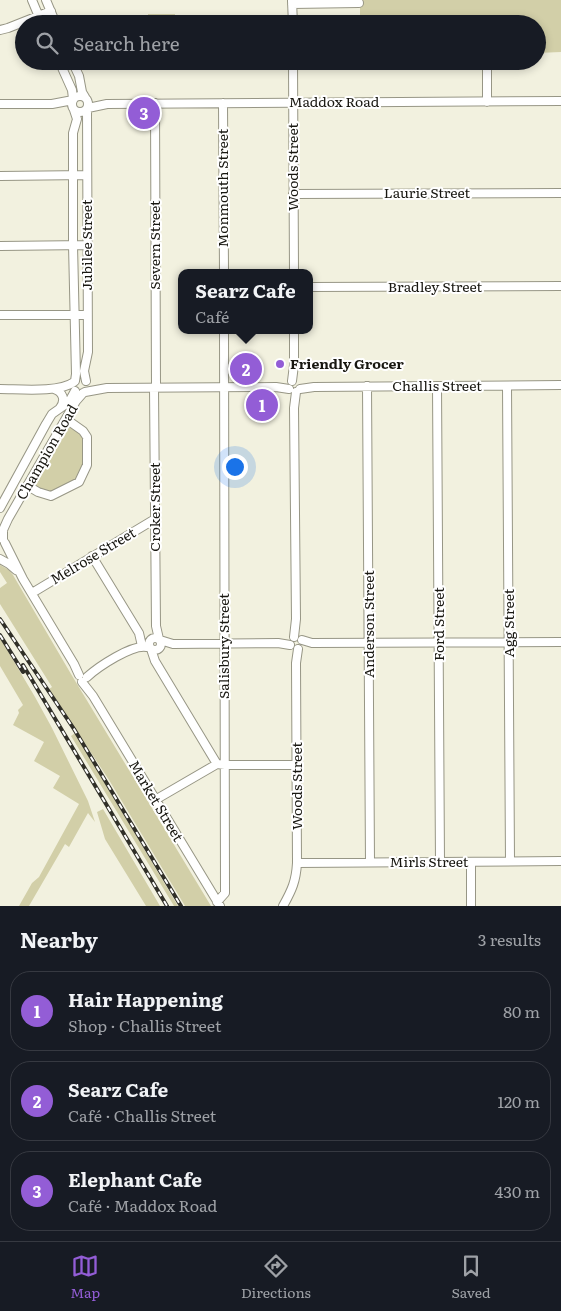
<!DOCTYPE html>
<html lang="en">
<head>
<meta charset="utf-8">
<style>
	body { margin:0; font-family:Literata,serif; background:#20242c; color:#f1f3f6 }
	.you { position:absolute; left:234px; top:466px; width:18px; height:18px; margin:-12px; border:4px solid #fff; border-radius:50%; background:#1a73e8; box-shadow:0 0 0 8px #1a73e833 }
	.badge { display:grid; place-items:center; width:32px; height:32px; border-radius:50%; background:#935dd6; color:#fff; font-size:16px; font-weight:700 }
	.pin { position:absolute; translate:-50% -50%; border:2px solid #fff; box-shadow:0 1px 5px #0006 }
	.popup { position:absolute; left:178px; top:269px; width:135px; height:65px; box-sizing:border-box; display:grid; place-content:center; border-radius:10px; background:#171b24; filter:drop-shadow(0 1px 4px #0005); font-size:16px; white-space:nowrap; color:#9ea1a6 }
	.popup b { font-size:19px; color:#f1f3f6 }
	.popup::after { content:''; position:absolute; left:50%; top:100%; margin-left:-10px; border:10px solid transparent; border-top-color:#171b24 }
	.list { margin:0; padding:0; list-style:none }
	h2 { display:flex; justify-content:space-between; align-items:center; height:65px; margin:0; padding:0 20px; font-size:21px }
	h2 small { font-size:16px; font-weight:400; color:#9ea1a6 }
	.list li { display:grid; grid-template-columns:32px 1fr auto; gap:15px; align-items:center; box-sizing:border-box; height:80px; margin:0 10px 10px; padding:0 10px; border:1px solid #363941; border-radius:20px }
	.list b { display:block; font-size:19px; white-space:nowrap }
	.list p { margin:0; font-size:16px; white-space:nowrap; color:#9ea1a6 }
	.list em { font-size:16px; font-style:normal; color:#9ea1a6 }
	.icon { flex:none; width:28px; height:28px; fill:none; stroke:currentColor; stroke-width:2; stroke-linecap:round; stroke-linejoin:round }
	.map { position:relative; flex:none; width:561px; height:906px; overflow:hidden }
	.search { position:absolute; background:#171b24; box-shadow:0 2px 8px #0003; left:15px; right:15px; top:15px; height:55px; display:flex; align-items:center; gap:12px; box-sizing:border-box; padding:0 18px; border-radius:28px; color:#9ea1a6; font-size:19px }
	.sheet { height:335px; background:#171b24 }
	nav { display:flex; justify-content:space-around; align-items:center; box-sizing:border-box; height:70px; border-top:1px solid #363941; background:#171b24; font-size:14px; color:#9ea1a6 }
	nav a { display:grid; justify-items:center; gap:2px }
	nav .on { color:#935dd6 }
	.map>svg:first-child { display:block }
	.green { fill:#d2cfa8 }
	.lines { fill:none; stroke-linecap:round; stroke-linejoin:round }
	.minor-casing { stroke:#979685; stroke-width:10 }
	.minor { stroke:#fff; stroke-width:8 }
	.rail-casing { stroke:#302f28; stroke-width:4 }
	.rail { stroke:#fff; stroke-width:2; stroke-dasharray:5.5; stroke-linecap:butt }
	.poi-dot { fill:#935dd6; stroke:#fff; stroke-width:2 }
	.labels { text-anchor:middle; stroke-width:4; stroke-linejoin:round; paint-order:stroke }
	.street-label { font-size:14px; fill:#181711; stroke:#fff }
	.poi-label { font-size:14px; font-weight:bold; fill:#181711; stroke:#fff; text-anchor:start }
</style>
</head>
<body>
<div class="map">
<svg width="561" height="906" viewBox="0 0 561 906">
	<rect width="100%" height="100%" fill="#f2f1df"/>
	<path class="green" d="M360,0H561V52L537,53V24H360Z
		M148,14H175V24H148Z
		M169,61H187V68H169Z
		M70,425L84,435L86,463L79,478L49,493L35,486Z
		M0,565L9,570L13,575L71,674L211,906H185L109,780L49,689L52,687L0,604V588L7,583L0,572Z
		M0,638L35,697L52,728L88,801L95,822L88,813L69,847L65,844L29,906H19L32,883L39,877L79,804L53,788L60,776L34,761L44,742L13,725L19,713L18,710L23,705L0,666Z
		M75,733L178,906H174L71,736Z
		M103,809L160,906H146L105,839L97,812Z"/>
	<g class="lines">
		<defs>
			<path id="minor" d="M32,0L42,24
				M46,0L56,24
				M292,1L293,24
				M292,4L359,3
				M0,30L8,28L51,11
				M59,61L72,90L73,99
				M72,61L79,76L82,92L85,97
				M293,61L294,273
				M72 104a8 8 0 1 1 16 0a8 8 0 1 1-16 0Z
				M487,102V61
				M155,103L156,388
				M223,103L224,273
				M0,104H52L73,100
				M88,108L107,104L561,101
				M74,110L77,119L73,133V245L76,374L75,381
				M0,176L87,175
				M293,194L561,193
				M0,246L87,245
				M310,287L561,286
				M0,315H87
				M86,381L84,371L88,352L87,109
				M292,381L294,365V330
				M367,386L370,862
				M437,386L440,862
				M507,386L510,861
				M154,388L156,626L159,639
				M0,389C19,389 59,393 74,382
				M54,389C63,392 66,400 60,408
				M300,389L314,387L561,385
				M85,392L107,388L276,387L289,389
				M28,486L38,492L51,496L79,482L87,465V437L83,431L66,419
				M0,508L46,424L52,414L69,402L75,391
				M3,539V530L8,519L76,401L83,393
				M5,543L23,579L74,664L79,675
				M92,556L139,633L142,646
				M0,559L9,564L16,570
				M32,593L155,519
				M294,637L296,619L294,408L296,392
				M149 644a6 6 0 1 1 12 0a6 6 0 1 1-12 0Z
				M160,640L173,644L278,643L290,645
				M302,640L312,643L561,642
				M151,649L155,661L217,764
				M87,677C98,667 132,644 147,647
				M82,682L93,696L220,906
				M155,800L217,764L225,765H297
				M471,862V906
				M297,863L561,861
				M217,902L225,893L224,330
				M283,906C292,890 296,881 297,863L296,663L298,649"/>
		</defs>
		<use href="#minor" class="minor-casing"/>
		<use href="#minor" class="minor"/>
		<defs>
			<path id="rail" d="M0,619L74,729L181,906
				M0,635L23,672
				M23,665L167,906"/>
		</defs>
		<use href="#rail" class="rail-casing"/>
		<use href="#rail" class="rail"/>
	</g>
	<circle class="poi-dot" cx="280" cy="364" r="5"/>
	<g class="labels">
		<g class="street-label">
			<text x="334" y="107">Maddox Road</text>
			<text transform="translate(293 167) rotate(-90)" y="5">Woods Street</text>
			<text transform="translate(223 188) rotate(-90)" y="5">Monmouth Street</text>
			<text x="427" y="198">Laurie Street</text>
			<text transform="translate(87 245) rotate(-90)" y="5">Jubilee Street</text>
			<text transform="translate(155 245) rotate(-90)" y="5">Severn Street</text>
			<text x="435" y="292">Bradley Street</text>
			<text x="437" y="391">Challis Street</text>
			<text transform="translate(47 452) rotate(-60)" y="5">Champion Road</text>
			<text transform="translate(155 507) rotate(-90)" y="5">Croker Street</text>
			<text transform="translate(93 556) rotate(-31)" y="5">Melrose Street</text>
			<text transform="translate(509 623) rotate(-90)" y="5">Agg Street</text>
			<text transform="translate(369 624) rotate(-90)" y="5">Anderson Street</text>
			<text transform="translate(439 624) rotate(-90)" y="5">Ford Street</text>
			<text transform="translate(224 646) rotate(-90)" y="5">Salisbury Street</text>
			<text transform="translate(297 786) rotate(-90)" y="5">Woods Street</text>
			<text transform="translate(156 801) rotate(59)" y="5">Market Street</text>
			<text x="429" y="867">Mirls Street</text>
		</g>
		<g class="poi-label">
			<text x="290" y="369">Friendly Grocer</text>
		</g>
	</g>
</svg>
<div class="you"></div>
<div class="pin badge" style="left:262px;top:405px">1</div>
<div class="pin badge" style="left:246px;top:369px">2</div>
<div class="popup"><b>Searz Cafe</b>Café</div>
<div class="pin badge" style="left:144px;top:113px">3</div>
<div class="search"><svg class="icon" aria-label="search" viewBox="0 0 24 24"><circle cx="10" cy="10" r="6"/><path d="M15 15l6 6"/></svg>Search here</div>
</div>
<section class="sheet">
<h2>Nearby<small>3 results</small></h2>
<ul class="list">
<li><span class="badge">1</span><div><b>Hair Happening</b><p>Shop · Challis Street</p></div><em>80 m</em></li>
<li><span class="badge">2</span><div><b>Searz Cafe</b><p>Café · Challis Street</p></div><em>120 m</em></li>
<li><span class="badge">3</span><div><b>Elephant Cafe</b><p>Café · Maddox Road</p></div><em>430 m</em></li>
</ul>
</section>
<nav>
<a class="on"><svg class="icon" aria-label="map" viewBox="0 0 24 24"><path d="M3 6l6-2 6 2 6-2v14l-6 2-6-2-6 2zM9 4v14M15 6v14"/></svg>Map</a>
<a><svg class="icon" aria-label="directions" viewBox="0 0 24 24"><path d="M12 3l9 9-9 9-9-9zM9 14v-3h6M13 9l2 2-2 2"/></svg>Directions</a>
<a><svg class="icon" aria-label="saved" viewBox="0 0 24 24"><path d="M7 4h10v16l-5-4-5 4z"/></svg>Saved</a>
</nav>
</body>
</html>
